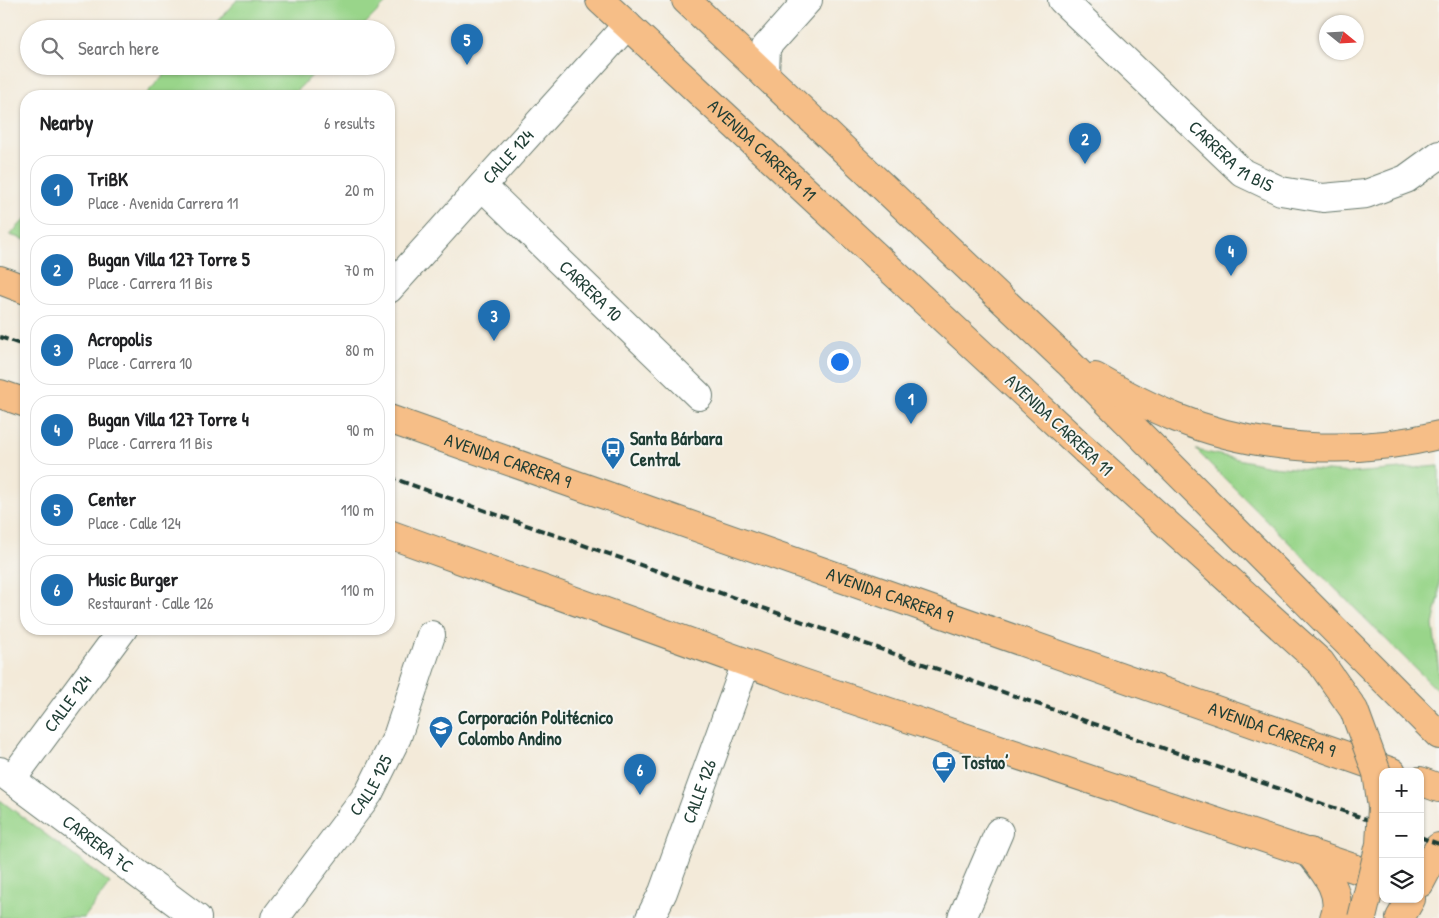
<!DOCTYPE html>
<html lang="en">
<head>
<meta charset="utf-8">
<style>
	body { margin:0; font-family:"Patrick Hand",sans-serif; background:#f6f6f6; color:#202124 }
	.controls { position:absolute; right:15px; bottom:15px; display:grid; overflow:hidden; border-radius:10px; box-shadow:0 1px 4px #0004 }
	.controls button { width:45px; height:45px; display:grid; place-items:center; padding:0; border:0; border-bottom:1px solid #e0e0e0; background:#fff; color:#202124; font:25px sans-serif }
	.compass { position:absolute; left:1319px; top:15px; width:45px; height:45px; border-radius:50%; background:#fff; box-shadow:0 1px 4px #0004; rotate:108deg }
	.you { position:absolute; left:839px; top:361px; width:18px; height:18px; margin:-12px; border:4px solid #fff; border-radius:50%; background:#1a73e8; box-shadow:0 0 0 8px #1a73e833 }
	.badge { display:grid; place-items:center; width:32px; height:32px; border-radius:50%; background:#1f6fb2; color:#fff; font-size:16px; font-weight:700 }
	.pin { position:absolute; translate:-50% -41px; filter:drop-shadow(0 1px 2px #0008) }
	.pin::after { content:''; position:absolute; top:26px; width:18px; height:15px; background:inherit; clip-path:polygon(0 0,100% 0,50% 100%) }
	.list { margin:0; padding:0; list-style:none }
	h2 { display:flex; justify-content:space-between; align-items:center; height:65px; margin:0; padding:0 20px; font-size:21px }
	h2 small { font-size:16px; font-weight:400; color:#757577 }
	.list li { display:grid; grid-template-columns:32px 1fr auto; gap:15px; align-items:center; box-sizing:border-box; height:70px; margin:0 10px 10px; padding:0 10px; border:1px solid #e0e0e0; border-radius:20px }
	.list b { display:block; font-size:19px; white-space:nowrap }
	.list p { margin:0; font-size:16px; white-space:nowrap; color:#757577 }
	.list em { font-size:16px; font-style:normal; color:#757577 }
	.icon { flex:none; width:28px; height:28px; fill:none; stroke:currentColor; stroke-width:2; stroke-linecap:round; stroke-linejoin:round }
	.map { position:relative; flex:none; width:1439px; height:918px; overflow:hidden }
	.search { position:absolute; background:#fff; box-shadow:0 1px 4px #0004; left:20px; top:20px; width:375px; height:55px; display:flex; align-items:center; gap:12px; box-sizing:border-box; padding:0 18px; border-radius:28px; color:#757577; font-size:19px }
	.panel { position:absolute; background:#fff; box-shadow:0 1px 4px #0004; left:20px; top:90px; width:375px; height:545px; border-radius:20px }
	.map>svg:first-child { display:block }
	.green { fill:#99d58a; stroke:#5c895f }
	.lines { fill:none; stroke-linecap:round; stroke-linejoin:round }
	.minor-casing { stroke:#697a6e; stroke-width:30 }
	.major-casing { stroke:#697a6e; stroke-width:30 }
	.minor { stroke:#fff; stroke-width:28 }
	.major { stroke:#f6be87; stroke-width:28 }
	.rail { stroke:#1f3d34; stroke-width:4; stroke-dasharray:8 4; stroke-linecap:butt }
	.major-bridge-casing { stroke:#697a6e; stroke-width:30; stroke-linecap:butt }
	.major-bridge { stroke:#f6be87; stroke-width:28 }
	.labels { text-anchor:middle; stroke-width:4; stroke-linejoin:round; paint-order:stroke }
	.street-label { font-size:18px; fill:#1f3d34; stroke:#f6f6f2 }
	.poi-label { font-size:18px; font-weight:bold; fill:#1f3d34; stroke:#f6f6f2; text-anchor:start }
</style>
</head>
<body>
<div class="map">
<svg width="1439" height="918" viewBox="0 0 1439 918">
	<rect width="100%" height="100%" fill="#f6f6f2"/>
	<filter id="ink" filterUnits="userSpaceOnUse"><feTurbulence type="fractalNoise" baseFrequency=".02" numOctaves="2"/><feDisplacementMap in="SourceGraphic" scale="10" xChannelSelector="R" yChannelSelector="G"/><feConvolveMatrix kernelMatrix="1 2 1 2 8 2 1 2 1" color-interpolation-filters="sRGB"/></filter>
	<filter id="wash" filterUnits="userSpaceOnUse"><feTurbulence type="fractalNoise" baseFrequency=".0096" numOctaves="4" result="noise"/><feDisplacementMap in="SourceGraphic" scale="20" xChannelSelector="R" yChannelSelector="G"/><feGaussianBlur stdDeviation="1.12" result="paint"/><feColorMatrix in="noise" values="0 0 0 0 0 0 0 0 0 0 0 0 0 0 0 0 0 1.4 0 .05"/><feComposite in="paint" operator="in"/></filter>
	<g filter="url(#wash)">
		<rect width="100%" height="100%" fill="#f3ead9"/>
		<path class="green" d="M237,0H389L360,29H210Z
			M173,66H322L291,96H144Z
			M26,218V240L10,235Z
			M1196,450L1270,466L1351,473L1439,466V597L1433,625L1439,672V692Z
			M0,800L110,883L84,918H0Z"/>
	</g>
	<g filter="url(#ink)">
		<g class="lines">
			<defs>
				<g id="minor">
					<path id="s1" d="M1062,0L1243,173L1281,191L1323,198L1366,194L1406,179L1439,155"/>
					<path d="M765,75L766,47L808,0"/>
					<path id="s2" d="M482,186L699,396"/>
					<path id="s3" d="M389,289L627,25"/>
					<path id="s4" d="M0,771L197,918"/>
					<path id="s5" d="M12,779L123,629"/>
					<path id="s6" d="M275,918L369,793L397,737L431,635"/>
					<path id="s7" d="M650,918L663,892L746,663"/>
					<path d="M962,918L999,832"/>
				</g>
				<g id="major">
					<path id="s8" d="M600,0L1085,450"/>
					<path d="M686,0L1068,362L1439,735"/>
					<path d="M0,280L26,290"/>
					<path d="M1095,377C1121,392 1149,407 1177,418C1258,451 1355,456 1439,435"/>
					<path d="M0,394L26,403"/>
					<path id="s9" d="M389,419L1392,772"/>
					<path d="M389,534L800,682L1383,878"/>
					<path d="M1420,781L1439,788"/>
					<path d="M1309,852C1324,871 1344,893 1334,918"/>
					<path d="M1420,883L1439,847"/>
					<path d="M1400,918L1411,899"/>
				</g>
			</defs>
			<use href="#minor" class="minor-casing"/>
			<use href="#major" class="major-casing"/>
			<use href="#minor" class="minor"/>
			<use href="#major" class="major"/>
			<path class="rail" d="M0,337L26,346
				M389,477L1383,825
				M1420,837L1439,844"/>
			<defs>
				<path id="major-bridge" d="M1085,450L1321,663L1354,710L1377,773L1382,807L1380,844L1362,918"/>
			</defs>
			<use href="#major-bridge" class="major-bridge-casing"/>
			<use href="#major-bridge" class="major-bridge"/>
		</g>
	</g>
	<defs>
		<symbol id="bus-pin" viewBox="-11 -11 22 30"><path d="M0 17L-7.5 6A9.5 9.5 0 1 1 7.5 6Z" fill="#1f6fb2" stroke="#f6f6f2"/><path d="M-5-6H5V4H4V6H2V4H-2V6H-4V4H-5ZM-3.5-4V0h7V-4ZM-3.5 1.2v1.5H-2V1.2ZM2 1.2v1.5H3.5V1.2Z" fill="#fff"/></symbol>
		<symbol id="university-pin" viewBox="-11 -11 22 30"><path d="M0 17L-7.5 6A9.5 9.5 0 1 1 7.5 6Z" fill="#1f6fb2" stroke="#f6f6f2"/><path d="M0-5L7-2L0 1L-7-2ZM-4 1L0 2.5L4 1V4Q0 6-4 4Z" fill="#fff"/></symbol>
		<symbol id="cafe-pin" viewBox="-11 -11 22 30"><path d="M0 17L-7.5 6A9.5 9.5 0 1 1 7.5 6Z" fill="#1f6fb2" stroke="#f6f6f2"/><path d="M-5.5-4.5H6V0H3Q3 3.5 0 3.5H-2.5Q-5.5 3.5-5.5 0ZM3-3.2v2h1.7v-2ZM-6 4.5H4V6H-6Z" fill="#fff"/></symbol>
	</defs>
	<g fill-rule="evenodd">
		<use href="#bus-pin" x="599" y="435" width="28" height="38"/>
		<use href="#university-pin" x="427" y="714" width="28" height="38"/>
		<use href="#cafe-pin" x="930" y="749" width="28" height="38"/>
	</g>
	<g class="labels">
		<g class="street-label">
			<text dy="6" stroke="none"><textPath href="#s8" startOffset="221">AVENIDA CARRERA 11</textPath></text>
			<text dy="6" stroke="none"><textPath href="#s1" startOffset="231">CARRERA 11 BIS</textPath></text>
			<text dy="6" stroke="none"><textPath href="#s3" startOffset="178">CALLE 124</textPath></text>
			<text dy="6" stroke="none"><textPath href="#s2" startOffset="151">CARRERA 10</textPath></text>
			<text transform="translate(1059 425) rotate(43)" y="6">AVENIDA CARRERA 11</text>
			<text dy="6" stroke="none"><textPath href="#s9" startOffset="126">AVENIDA CARRERA 9</textPath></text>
			<text dy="6" stroke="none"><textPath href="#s9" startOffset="531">AVENIDA CARRERA 9</textPath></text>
			<text dy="6" stroke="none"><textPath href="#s5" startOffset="94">CALLE 124</textPath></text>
			<text dy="6" stroke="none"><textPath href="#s9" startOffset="936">AVENIDA CARRERA 9</textPath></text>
			<text dy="6" stroke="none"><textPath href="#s6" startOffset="164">CALLE 125</textPath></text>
			<text dy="6" stroke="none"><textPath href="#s7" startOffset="136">CALLE 126</textPath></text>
			<text dy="6" stroke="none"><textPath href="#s4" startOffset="122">CARRERA 7C</textPath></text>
		</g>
		<g class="poi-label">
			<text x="630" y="445">Santa Bárbara<tspan x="630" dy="21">Central</tspan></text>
			<text x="458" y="724">Corporación Politécnico<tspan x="458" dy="21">Colombo Andino</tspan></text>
			<text x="962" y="769">Tostao’</text>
		</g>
	</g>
</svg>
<div class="controls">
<button>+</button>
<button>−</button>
<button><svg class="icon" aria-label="layers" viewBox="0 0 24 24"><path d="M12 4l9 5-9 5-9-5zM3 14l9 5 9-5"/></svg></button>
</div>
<svg class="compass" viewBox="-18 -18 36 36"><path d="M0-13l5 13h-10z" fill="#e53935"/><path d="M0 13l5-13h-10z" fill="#757577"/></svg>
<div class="you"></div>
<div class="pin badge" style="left:911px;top:424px">1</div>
<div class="pin badge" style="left:1085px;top:164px">2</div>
<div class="pin badge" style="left:494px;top:341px">3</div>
<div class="pin badge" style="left:1231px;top:276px">4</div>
<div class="pin badge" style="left:467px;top:65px">5</div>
<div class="pin badge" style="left:640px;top:795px">6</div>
<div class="search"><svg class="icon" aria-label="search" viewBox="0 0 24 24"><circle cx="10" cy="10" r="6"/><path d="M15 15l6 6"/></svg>Search here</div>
<section class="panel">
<h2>Nearby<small>6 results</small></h2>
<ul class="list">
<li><span class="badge">1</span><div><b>TriBK</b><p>Place · Avenida Carrera 11</p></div><em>20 m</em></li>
<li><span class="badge">2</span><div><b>Bugan Villa 127 Torre 5</b><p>Place · Carrera 11 Bis</p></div><em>70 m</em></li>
<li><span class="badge">3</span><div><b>Acropolis</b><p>Place · Carrera 10</p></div><em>80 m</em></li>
<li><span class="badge">4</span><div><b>Bugan Villa 127 Torre 4</b><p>Place · Carrera 11 Bis</p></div><em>90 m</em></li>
<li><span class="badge">5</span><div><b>Center</b><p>Place · Calle 124</p></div><em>110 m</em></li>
<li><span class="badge">6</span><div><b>Music Burger</b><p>Restaurant · Calle 126</p></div><em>110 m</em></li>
</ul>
</section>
</div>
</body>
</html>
